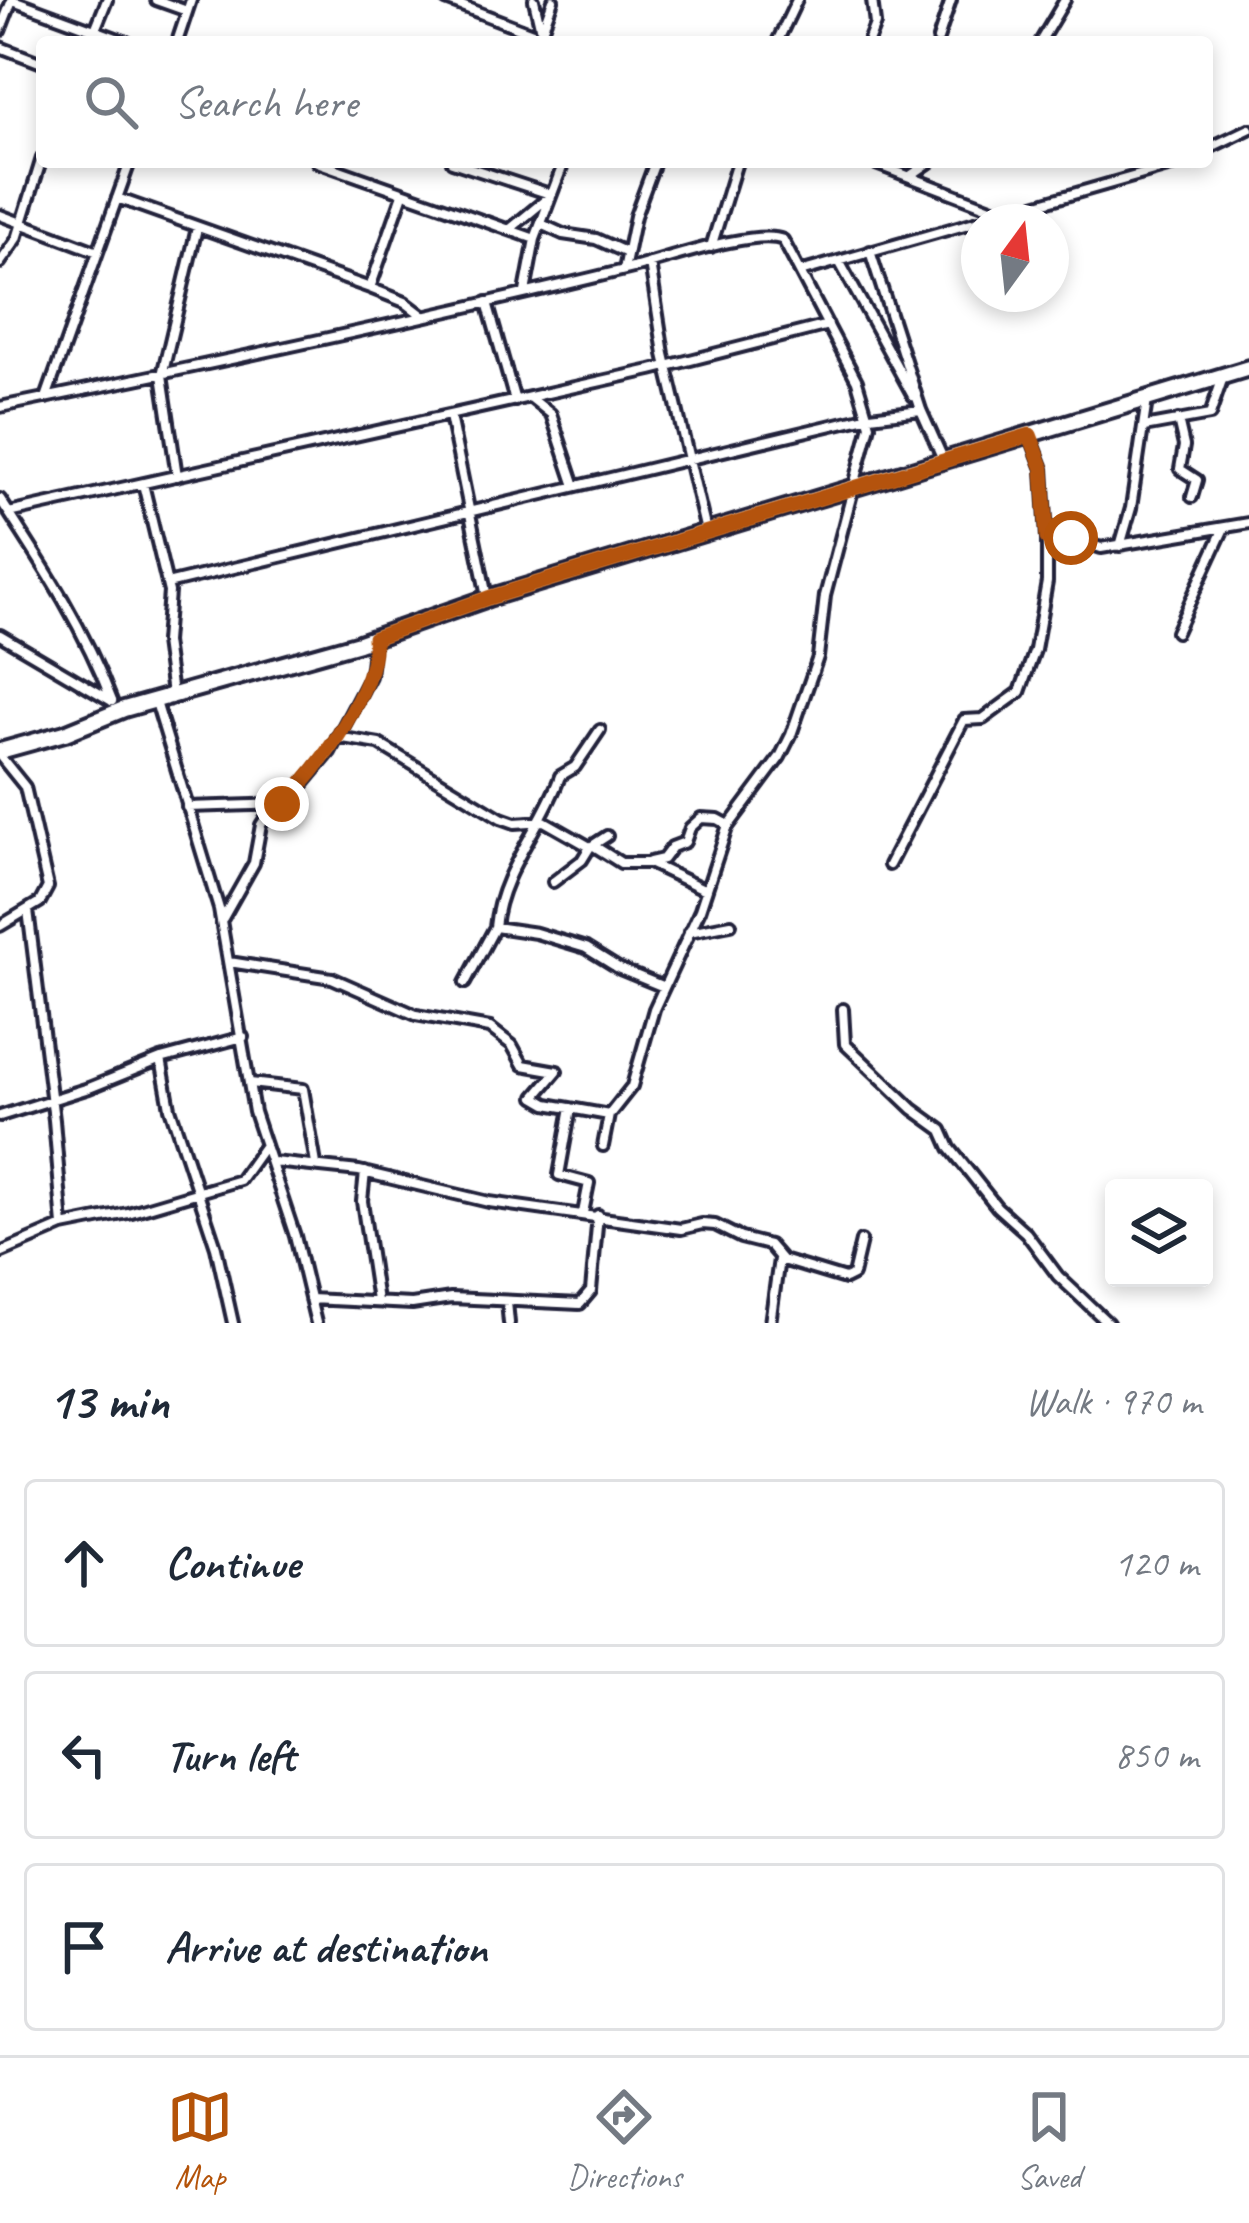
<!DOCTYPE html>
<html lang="en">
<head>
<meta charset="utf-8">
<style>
	body { margin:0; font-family:Caveat,sans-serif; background:#f6f6f7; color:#1f2937 }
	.controls { position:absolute; right:36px; bottom:36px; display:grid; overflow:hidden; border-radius:12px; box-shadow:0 6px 18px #0003 }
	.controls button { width:108px; height:108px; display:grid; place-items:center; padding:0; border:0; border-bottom:3px solid #e0e1e3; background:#fff; color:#1f2937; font:60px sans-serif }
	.compass { position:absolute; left:961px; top:204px; width:108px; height:108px; border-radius:50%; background:#fff; box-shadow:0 6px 18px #0003; rotate:15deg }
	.stop { position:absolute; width:36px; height:36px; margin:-27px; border:9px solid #b45309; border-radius:50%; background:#fff }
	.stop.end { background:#b45309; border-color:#fff; box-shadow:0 3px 12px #0008 }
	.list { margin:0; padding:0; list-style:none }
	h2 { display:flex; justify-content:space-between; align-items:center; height:156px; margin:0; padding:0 48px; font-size:51px }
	h2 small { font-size:39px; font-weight:400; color:#747a83 }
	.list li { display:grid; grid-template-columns:78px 1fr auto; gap:36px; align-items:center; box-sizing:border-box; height:168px; margin:0 24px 24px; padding:0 24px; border:3px solid #e0e1e3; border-radius:12px }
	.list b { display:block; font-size:45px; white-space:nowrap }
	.list em { font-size:39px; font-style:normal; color:#747a83 }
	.icon { flex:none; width:66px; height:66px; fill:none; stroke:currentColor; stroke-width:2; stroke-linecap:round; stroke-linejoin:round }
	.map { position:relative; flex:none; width:1249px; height:1323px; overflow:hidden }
	.search { position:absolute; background:#fff; box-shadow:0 6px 18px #0003; left:36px; right:36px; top:36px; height:132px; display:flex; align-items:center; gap:30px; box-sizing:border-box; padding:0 42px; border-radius:12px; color:#747a83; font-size:45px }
	.sheet { height:732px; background:#fff }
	nav { display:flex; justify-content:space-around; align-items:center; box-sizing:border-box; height:168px; border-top:3px solid #e0e1e3; background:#fff; font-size:33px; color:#747a83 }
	nav a { display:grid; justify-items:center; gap:6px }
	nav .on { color:#b45309 }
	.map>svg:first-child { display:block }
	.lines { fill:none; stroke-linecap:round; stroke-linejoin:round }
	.minor-casing { stroke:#22223b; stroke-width:16 }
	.primary-casing { stroke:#22223b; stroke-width:22 }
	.minor { stroke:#fff; stroke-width:8 }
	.primary { stroke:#fff; stroke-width:14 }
	.route { stroke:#b45309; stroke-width:15 }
</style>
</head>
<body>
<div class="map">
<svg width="1249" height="1323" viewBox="0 0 1249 1323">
	<rect width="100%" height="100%" fill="#fff"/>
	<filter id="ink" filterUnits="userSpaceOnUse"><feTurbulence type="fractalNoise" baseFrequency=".00833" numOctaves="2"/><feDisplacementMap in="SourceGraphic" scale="24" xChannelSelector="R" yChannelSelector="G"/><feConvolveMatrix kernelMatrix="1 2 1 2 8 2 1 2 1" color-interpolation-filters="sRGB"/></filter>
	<g filter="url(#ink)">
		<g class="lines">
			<defs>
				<path id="minor" d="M13,0L127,42
					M156,0L187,11
					M446,0L556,42
					M534,0L540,26
					M0,31L12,0
					M541,33L553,0
					M938,39L951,0
					M90,42L107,0
					M177,42L191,0
					M777,42L797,0
					M868,42L875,24L872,0
					M1040,42L1065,0
					M0,47L42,63
					M1207,149L1249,129
					M317,162L535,239
					M452,162L550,194
					M871,162L1004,213
					M910,176L930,162
					M117,198L370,288L405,302L422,315
					M0,215L98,252
					M541,224L563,234L596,239L625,252
					M509,230L549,197
					M711,247L737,162
					M870,251L921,410L943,459
					M839,261L913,396
					M0,263L17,239L42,158
					M650,263L664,354L706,531
					M624,270L635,216L655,162
					M800,272L1185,162
					M370,288L403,194
					M525,292L535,239L564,162
					M487,302L515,401
					M46,398L130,162
					M531,398L551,414L575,486
					M0,407C212,364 423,319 633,268C665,260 756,228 783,240L857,381L870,425L825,596L818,657L791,735L780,757L727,828L700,910L654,1009L632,1086L609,1115L603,1146
					M450,416L487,597
					M1178,420L1184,446L1180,469L1197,480L1192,497
					M1144,427L1210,415L1223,377
					M177,476L162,375L197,228
					M143,484L169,592L165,642L172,694
					M0,499C43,565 84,627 112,701
					M9,513L651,370L828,325
					M1047,538L1075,539L1101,548L1249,523
					M1120,546L1131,508L1147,400
					M167,584L870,416L921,410
					M1176,632L1224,528
					M0,635L112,701
					M156,702L219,909L254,1112L295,1236L316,1323
					M337,737L379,744L501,818L515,823L544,821L590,847L607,836
					M0,756L25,787L48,887L40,902L0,926
					M187,807L281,804
					M594,846L621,863H649L706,890
					M650,862L663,859L672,847L685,842L690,828L701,818L718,819L729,825
					M889,865L964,720L983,719L1020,692L1035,650L1047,582V538L1043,469L1030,435
					M553,882L582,860L590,847
					M28,910L54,1120L63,1226
					M223,918L254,863L261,825L268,814L300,788L330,752L370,676L374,639
					M495,927C500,871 543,826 560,776L575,767L600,730
					M689,932L731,924
					M229,962L332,978L416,1015L490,1028L512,1045L523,1065L557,1071L535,1097L547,1104L609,1115
					M465,983L495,927L536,933L586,948L620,969L664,987
					M843,1009L845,1044L913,1109L942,1130L950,1148L997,1207L1026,1233L1058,1276L1108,1323
					M161,1059L170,1108L216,1247L233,1323
					M250,1083L303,1089L316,1164
					M571,1108L559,1175L589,1183L583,1213
					M0,1116L89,1088L161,1059L243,1037
					M273,1162L359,1171L489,1202L681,1229L702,1224L715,1225L741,1238L769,1245L782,1260L845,1279L853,1275L861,1241
					M365,1172L362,1201L377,1301
					M0,1253L63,1226L128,1213L240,1180L265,1145
					M310,1299L412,1304L451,1298L580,1304L591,1291L598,1215
					M507,1302L509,1323
					M770,1323L779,1259"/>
				<path id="primary" d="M0,751L65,733L124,709L359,643L488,598L1249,368"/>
			</defs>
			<use href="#minor" class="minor-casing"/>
			<use href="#primary" class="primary-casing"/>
			<use href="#minor" class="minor"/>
			<use href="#primary" class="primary"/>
		</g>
	</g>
	<g class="lines" filter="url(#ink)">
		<path class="route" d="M282,804C318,772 379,686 374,638L488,598L1030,435L1043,469L1047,538H1071"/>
	</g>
</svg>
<div class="controls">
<button><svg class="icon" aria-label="layers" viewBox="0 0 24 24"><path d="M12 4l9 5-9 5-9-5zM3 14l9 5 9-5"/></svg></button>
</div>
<svg class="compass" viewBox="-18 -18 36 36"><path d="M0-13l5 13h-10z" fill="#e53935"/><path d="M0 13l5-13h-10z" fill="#747a83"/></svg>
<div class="stop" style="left:1071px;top:538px"></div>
<div class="stop end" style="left:282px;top:804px"></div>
<div class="search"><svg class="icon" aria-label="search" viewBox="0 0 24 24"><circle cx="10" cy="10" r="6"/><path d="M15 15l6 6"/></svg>Search here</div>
</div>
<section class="sheet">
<h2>13 min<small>Walk · 970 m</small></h2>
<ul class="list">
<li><svg class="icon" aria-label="ahead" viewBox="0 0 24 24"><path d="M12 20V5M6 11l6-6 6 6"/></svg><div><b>Continue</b></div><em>120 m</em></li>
<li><svg class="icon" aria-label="left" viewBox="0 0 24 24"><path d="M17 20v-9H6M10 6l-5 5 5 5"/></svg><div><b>Turn left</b></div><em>850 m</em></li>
<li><svg class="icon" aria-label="arrive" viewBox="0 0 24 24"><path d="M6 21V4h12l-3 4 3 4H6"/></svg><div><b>Arrive at destination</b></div></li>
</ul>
</section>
<nav>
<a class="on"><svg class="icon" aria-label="map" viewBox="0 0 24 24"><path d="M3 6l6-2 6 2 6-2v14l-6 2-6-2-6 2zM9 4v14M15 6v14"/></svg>Map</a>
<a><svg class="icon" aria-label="directions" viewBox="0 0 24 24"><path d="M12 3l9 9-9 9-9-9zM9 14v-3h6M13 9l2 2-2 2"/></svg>Directions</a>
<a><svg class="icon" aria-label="saved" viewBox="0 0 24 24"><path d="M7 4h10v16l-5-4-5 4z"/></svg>Saved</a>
</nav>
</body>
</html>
